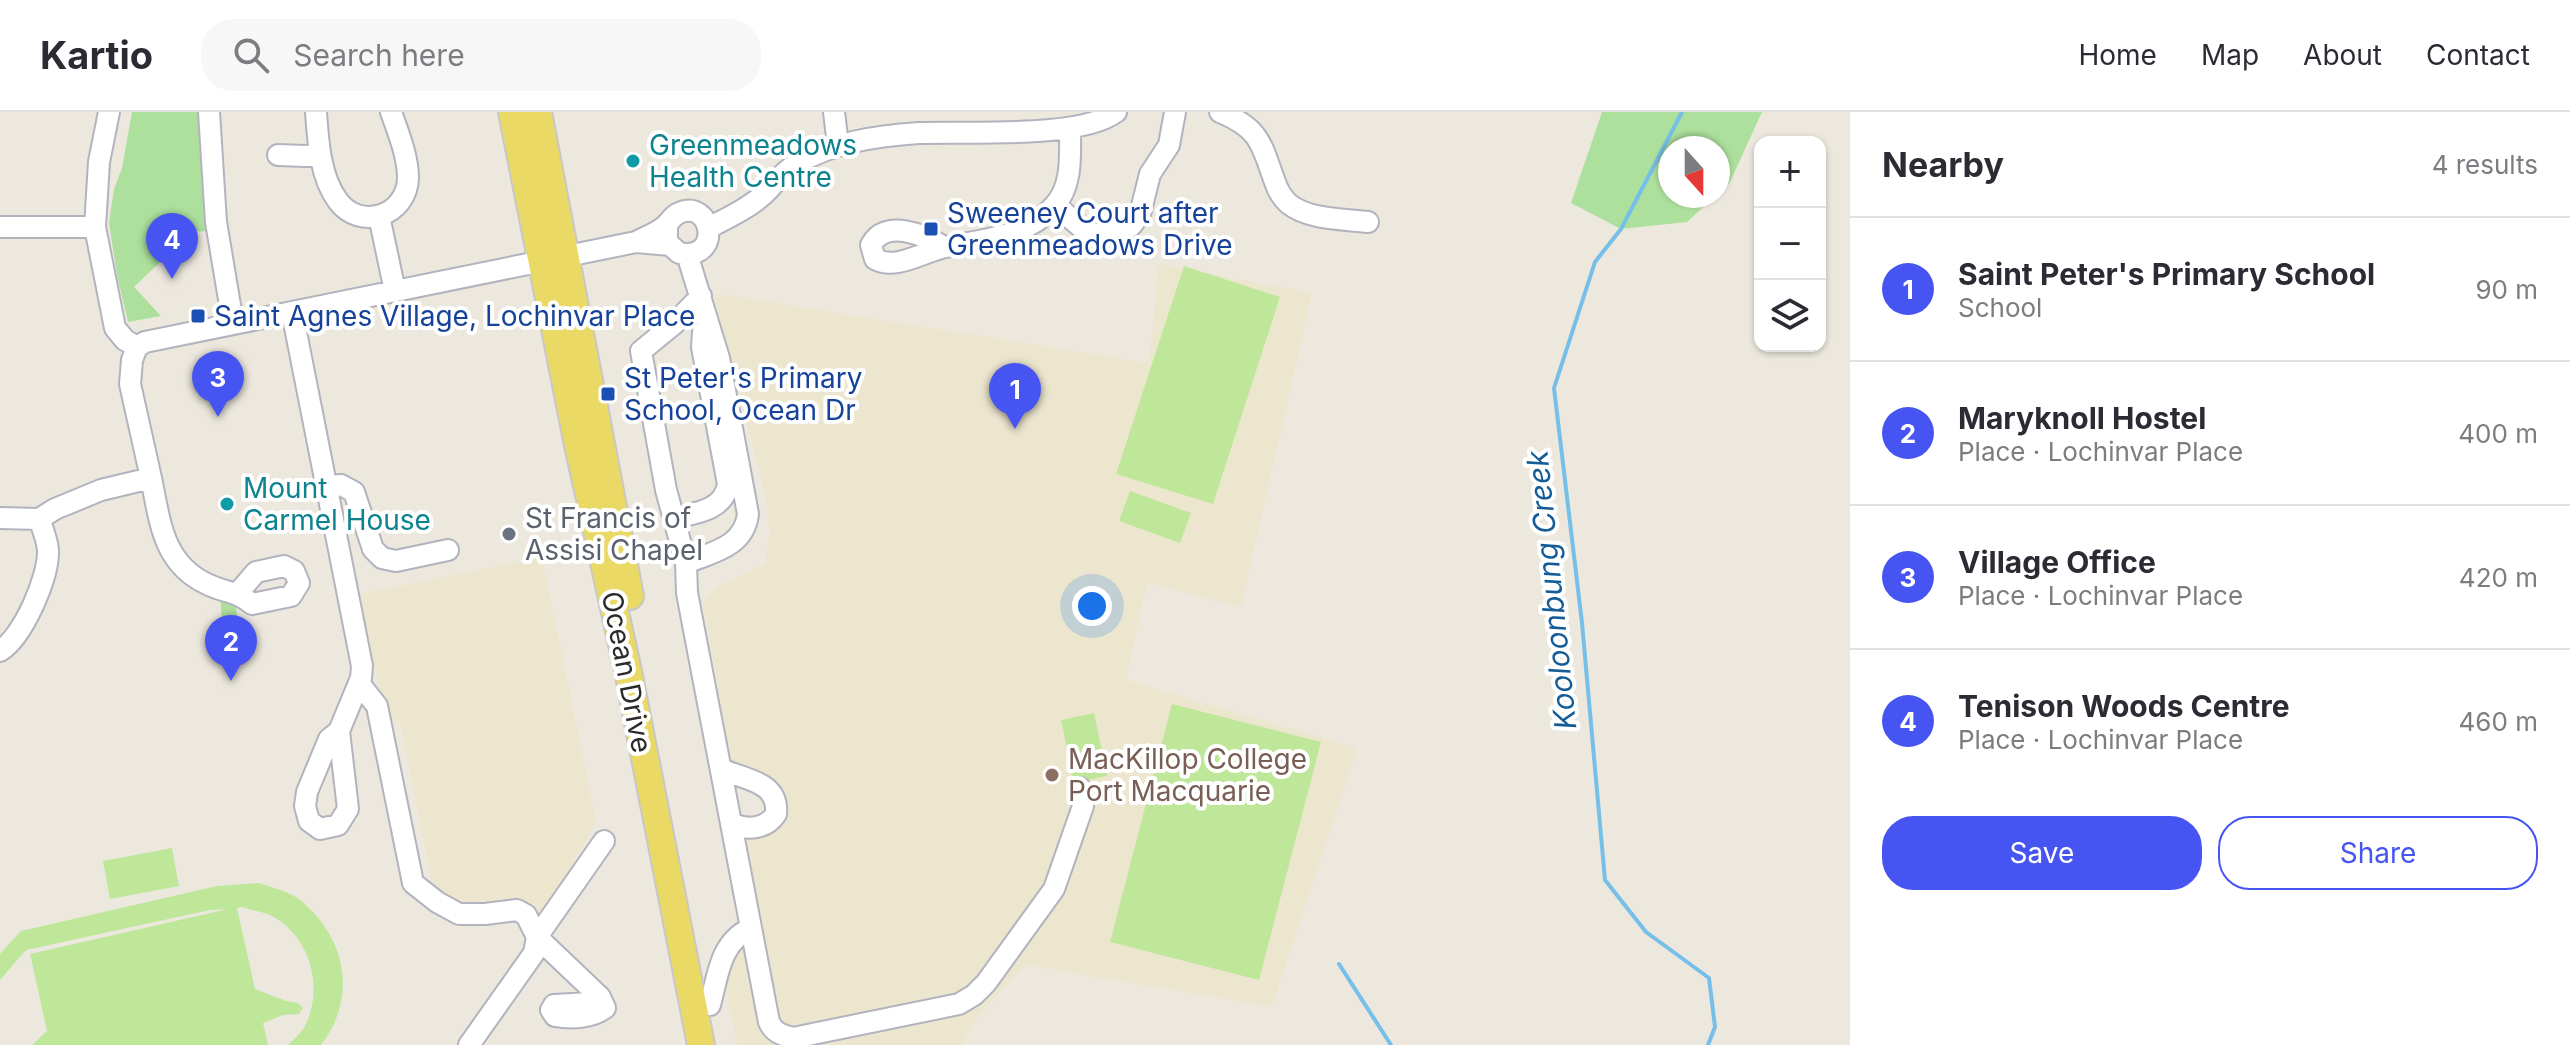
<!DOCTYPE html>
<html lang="en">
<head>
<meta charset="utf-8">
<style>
	body { margin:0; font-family:Inter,sans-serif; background:#f7f7f7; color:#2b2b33 }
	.controls { position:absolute; right:24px; top:24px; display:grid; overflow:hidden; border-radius:16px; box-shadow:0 2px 6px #0004 }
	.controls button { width:72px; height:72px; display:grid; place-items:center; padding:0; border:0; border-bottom:2px solid #e1e1e2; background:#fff; color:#2b2b33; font:40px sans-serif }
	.compass { position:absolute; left:1658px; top:24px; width:72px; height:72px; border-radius:50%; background:#fff; box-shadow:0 2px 6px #0004; rotate:159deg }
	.you { position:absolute; left:1092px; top:494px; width:28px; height:28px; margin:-20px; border:6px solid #fff; border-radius:50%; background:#1a73e8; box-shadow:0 0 0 12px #1a73e833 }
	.badge { display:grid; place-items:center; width:52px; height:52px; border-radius:50%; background:#4654f2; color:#fff; font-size:26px; font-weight:700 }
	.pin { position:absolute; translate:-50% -66px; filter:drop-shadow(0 2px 4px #0008) }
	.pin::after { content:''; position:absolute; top:42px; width:28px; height:24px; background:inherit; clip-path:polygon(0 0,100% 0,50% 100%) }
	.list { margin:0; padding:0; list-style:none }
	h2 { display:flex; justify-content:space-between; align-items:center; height:104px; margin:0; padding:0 32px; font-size:34px }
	h2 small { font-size:26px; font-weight:400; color:#7c7c81 }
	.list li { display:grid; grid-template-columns:52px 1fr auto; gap:24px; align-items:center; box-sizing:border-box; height:144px; padding:0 32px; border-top:2px solid #e1e1e2 }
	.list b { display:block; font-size:30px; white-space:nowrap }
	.list p { margin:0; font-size:26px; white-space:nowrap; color:#7c7c81 }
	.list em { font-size:26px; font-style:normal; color:#7c7c81 }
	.actions { display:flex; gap:16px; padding:24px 32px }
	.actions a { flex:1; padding:18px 0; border:2px solid #4654f2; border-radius:32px; text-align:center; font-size:28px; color:#4654f2 }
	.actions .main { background:#4654f2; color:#fff }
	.icon { flex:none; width:44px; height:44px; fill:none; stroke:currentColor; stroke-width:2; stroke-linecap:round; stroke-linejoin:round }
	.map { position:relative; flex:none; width:1850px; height:933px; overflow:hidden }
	header { display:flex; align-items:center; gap:48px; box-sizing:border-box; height:112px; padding:0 40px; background:#fff; border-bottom:2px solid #e1e1e2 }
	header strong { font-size:38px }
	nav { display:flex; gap:44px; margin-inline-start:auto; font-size:28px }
	.search { width:560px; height:72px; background:#f7f7f7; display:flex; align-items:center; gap:20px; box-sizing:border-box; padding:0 28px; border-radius:32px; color:#7c7c81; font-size:30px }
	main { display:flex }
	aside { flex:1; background:#fff }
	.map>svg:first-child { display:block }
	.education { fill:#ede6cf }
	.green { fill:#ade09d }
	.pitch { fill:#bee79a }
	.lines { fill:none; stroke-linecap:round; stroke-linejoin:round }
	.stream { stroke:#76bfe9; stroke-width:4 }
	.minor-casing { stroke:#b2b3be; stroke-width:24 }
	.major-casing { stroke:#c8c8c8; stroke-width:30 }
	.minor { stroke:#fff; stroke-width:20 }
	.major { stroke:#ebd965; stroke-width:26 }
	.culture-dot { fill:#0f9aa8; stroke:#fff; stroke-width:3 }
	.transit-dot { fill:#1a4fb4; stroke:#fff; stroke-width:3 }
	.worship-dot { fill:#6b7280; stroke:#fff; stroke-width:3 }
	.education-dot { fill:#8d6e63; stroke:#fff; stroke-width:3 }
	.labels { text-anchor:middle; stroke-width:8; stroke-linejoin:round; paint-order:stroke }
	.culture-label { font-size:28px; fill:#0d838f; stroke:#fff; text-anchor:start }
	.transit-label { font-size:28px; fill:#164399; stroke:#fff; text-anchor:start }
	.worship-label { font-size:28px; fill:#5b616d; stroke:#fff; text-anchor:start }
	.street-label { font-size:28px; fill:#2b2b2b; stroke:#fff }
	.education-label { font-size:28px; fill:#785e54; stroke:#fff; text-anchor:start }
	.water-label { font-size:30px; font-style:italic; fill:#145c97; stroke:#fff }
</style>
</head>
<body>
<header>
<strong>Kartio</strong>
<div class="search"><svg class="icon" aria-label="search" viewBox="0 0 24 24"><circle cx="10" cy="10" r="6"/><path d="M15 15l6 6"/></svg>Search here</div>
<nav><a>Home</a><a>Map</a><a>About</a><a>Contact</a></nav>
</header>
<main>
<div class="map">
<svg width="1850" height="933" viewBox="0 0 1850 933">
	<rect width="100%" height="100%" fill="#ece8de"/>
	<path class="education" d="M1159,152L1312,181L1241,495L1147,471L1126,568L1357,636L1272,895L1026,853L972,911L962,933H738L723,865L742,828V727L788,712L781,671L732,656L703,489L718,474L765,452L770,421L765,383L714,181L1149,251Z
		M542,445L596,710L541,807L466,798L439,785L431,766L400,609L388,611L357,483Z"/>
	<path class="green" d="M132,0H208L213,119L177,120V134L134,175L161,204L128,210L117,163L109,111L114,77L122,56Z
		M1602,0H1762L1730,70L1718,81V36H1670V84H1715L1687,110L1621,117L1571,91Z
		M220,482L249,493L236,495L239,518L252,517V523L246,528L227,526L223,520Z"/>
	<path class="pitch" d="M1184,154L1280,185L1213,392L1116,362Z
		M1130,379L1191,401L1180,431L1119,409Z
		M1172,592L1321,630L1259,868L1110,830Z
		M1094,601L1107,664L1074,671L1061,608Z
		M172,736L179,774L110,787L103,749Z
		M259,771C272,776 289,779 300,788C346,825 358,885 321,933H288C294,927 301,921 305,914C324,876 311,825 272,804C263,800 251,798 242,795L237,796L255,877L286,889L298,891L303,896L299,902L283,903L263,911L268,933H32L47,919L30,842L228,797L210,798L26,838L0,868V842L21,819L217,774Z"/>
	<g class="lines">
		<path class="stream" d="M1682,0L1621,117L1595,150L1554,276L1582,511L1605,768L1646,820L1709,866L1715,915L1708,933
			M1339,852L1391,933"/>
		<defs>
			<path id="minor" d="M209,0L216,110L233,211
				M316,0C318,29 320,65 338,89C360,119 407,104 408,66C408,44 398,20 391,0
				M834,0L838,33
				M1220,0C1261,17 1261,32 1275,70C1278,79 1282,86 1289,92C1309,108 1344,107 1368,110
				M278,43L305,44L320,42
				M1055,93L1088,121L1101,123L1131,114L1140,102L1150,62L1169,33L1175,0
				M379,104L395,179
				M0,115H95L115,216L125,228L137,235
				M95,115L99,50L109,0
				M708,116C728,106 755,93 769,77C777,68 786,58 796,52C834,30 876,24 919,21C967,19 1080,27 1116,0
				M636,130C645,125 657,121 665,114C670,110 672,104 679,101C713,86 723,150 679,141L667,130V113
				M944,135C925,123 885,106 871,133L875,147C896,159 924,139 946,135C984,127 1026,126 1054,94C1073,74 1070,42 1070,17
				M701,184L674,212L641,239L666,378L686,451L687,481L751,816C720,830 718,863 710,893
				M292,200L362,554L361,566L339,619L329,627L307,680L305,694L309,709L320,717L338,713L348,697L339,619
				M151,366C160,408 162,451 207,472C225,481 235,478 252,492L291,484L299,471L294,459L284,454L256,460L238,481
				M325,375L341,373L354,380L373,437L382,446L396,449L448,438
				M0,406L39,407L55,397L101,378L151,366L130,272L132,248L137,235L145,230L636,130L670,133
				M673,406C695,401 724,399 728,372L702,235L703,220
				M686,451C713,440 744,435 748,402L719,246L687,142
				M0,539C23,525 49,465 48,438C47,428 43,417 39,407
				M359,571L377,594L413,771L437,790L459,802H485L517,798L526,803L537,825L600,885L605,896C592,906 571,907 555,904L551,898L554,893L589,891L593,883V879
				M721,657C745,668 779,669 776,702C766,717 747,719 731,711
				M751,816L769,910C774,921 782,923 793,926L959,892L974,883L986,871L1054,777L1083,694L1080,676
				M469,933L534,841L537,825L604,729"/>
			<path id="major" d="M512,0L578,333L628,559L701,933
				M538,0L630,484"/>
		</defs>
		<use href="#minor" class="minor-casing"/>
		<use href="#major" class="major-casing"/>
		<use href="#minor" class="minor"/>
		<use href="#major" class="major"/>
	</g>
	<g class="culture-dot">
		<circle cx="633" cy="49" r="8"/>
		<circle cx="227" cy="392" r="8"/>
	</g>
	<g class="transit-dot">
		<rect x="923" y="109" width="16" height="16" rx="4"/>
		<rect x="190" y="196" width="16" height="16" rx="4"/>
		<rect x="600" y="274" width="16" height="16" rx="4"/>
	</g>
	<circle class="worship-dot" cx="509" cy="422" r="8"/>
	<circle class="education-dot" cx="1052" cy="663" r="8"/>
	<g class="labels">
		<g class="culture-label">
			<text x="649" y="43">Greenmeadows<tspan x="649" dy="32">Health Centre</tspan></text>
			<text x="243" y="386">Mount<tspan x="243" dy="32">Carmel House</tspan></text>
		</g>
		<g class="transit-label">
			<text x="947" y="111">Sweeney Court after<tspan x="947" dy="32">Greenmeadows Drive</tspan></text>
			<text x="214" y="214">Saint Agnes Village, Lochinvar Place</text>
			<text x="624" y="276">St Peter's Primary<tspan x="624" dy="32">School, Ocean Dr</tspan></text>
		</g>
		<g class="worship-label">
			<text x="525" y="416">St Francis of<tspan x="525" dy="32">Assisi Chapel</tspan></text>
		</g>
		<g class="street-label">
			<text transform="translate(627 560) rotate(79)" y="10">Ocean Drive</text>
		</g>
		<g class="education-label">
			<text x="1068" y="657">MacKillop College<tspan x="1068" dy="32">Port Macquarie</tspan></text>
		</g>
		<g class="water-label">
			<text transform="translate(1552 478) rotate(-96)" y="10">Kooloonbung Creek</text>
		</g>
	</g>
</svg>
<div class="controls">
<button>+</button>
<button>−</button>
<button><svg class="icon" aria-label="layers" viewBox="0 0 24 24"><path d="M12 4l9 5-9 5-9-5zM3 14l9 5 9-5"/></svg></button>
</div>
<svg class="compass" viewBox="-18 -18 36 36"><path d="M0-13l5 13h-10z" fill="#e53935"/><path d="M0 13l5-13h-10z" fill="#7c7c81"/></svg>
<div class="you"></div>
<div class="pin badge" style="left:1015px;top:317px">1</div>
<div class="pin badge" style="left:231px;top:569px">2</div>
<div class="pin badge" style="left:218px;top:305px">3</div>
<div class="pin badge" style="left:172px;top:167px">4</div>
</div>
<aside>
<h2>Nearby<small>4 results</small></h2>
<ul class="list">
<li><span class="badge">1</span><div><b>Saint Peter's Primary School</b><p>School</p></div><em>90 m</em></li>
<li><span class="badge">2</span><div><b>Maryknoll Hostel</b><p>Place · Lochinvar Place</p></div><em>400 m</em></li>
<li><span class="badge">3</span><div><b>Village Office</b><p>Place · Lochinvar Place</p></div><em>420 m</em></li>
<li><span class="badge">4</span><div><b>Tenison Woods Centre</b><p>Place · Lochinvar Place</p></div><em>460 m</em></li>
</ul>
<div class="actions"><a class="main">Save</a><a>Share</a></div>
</aside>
</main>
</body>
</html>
